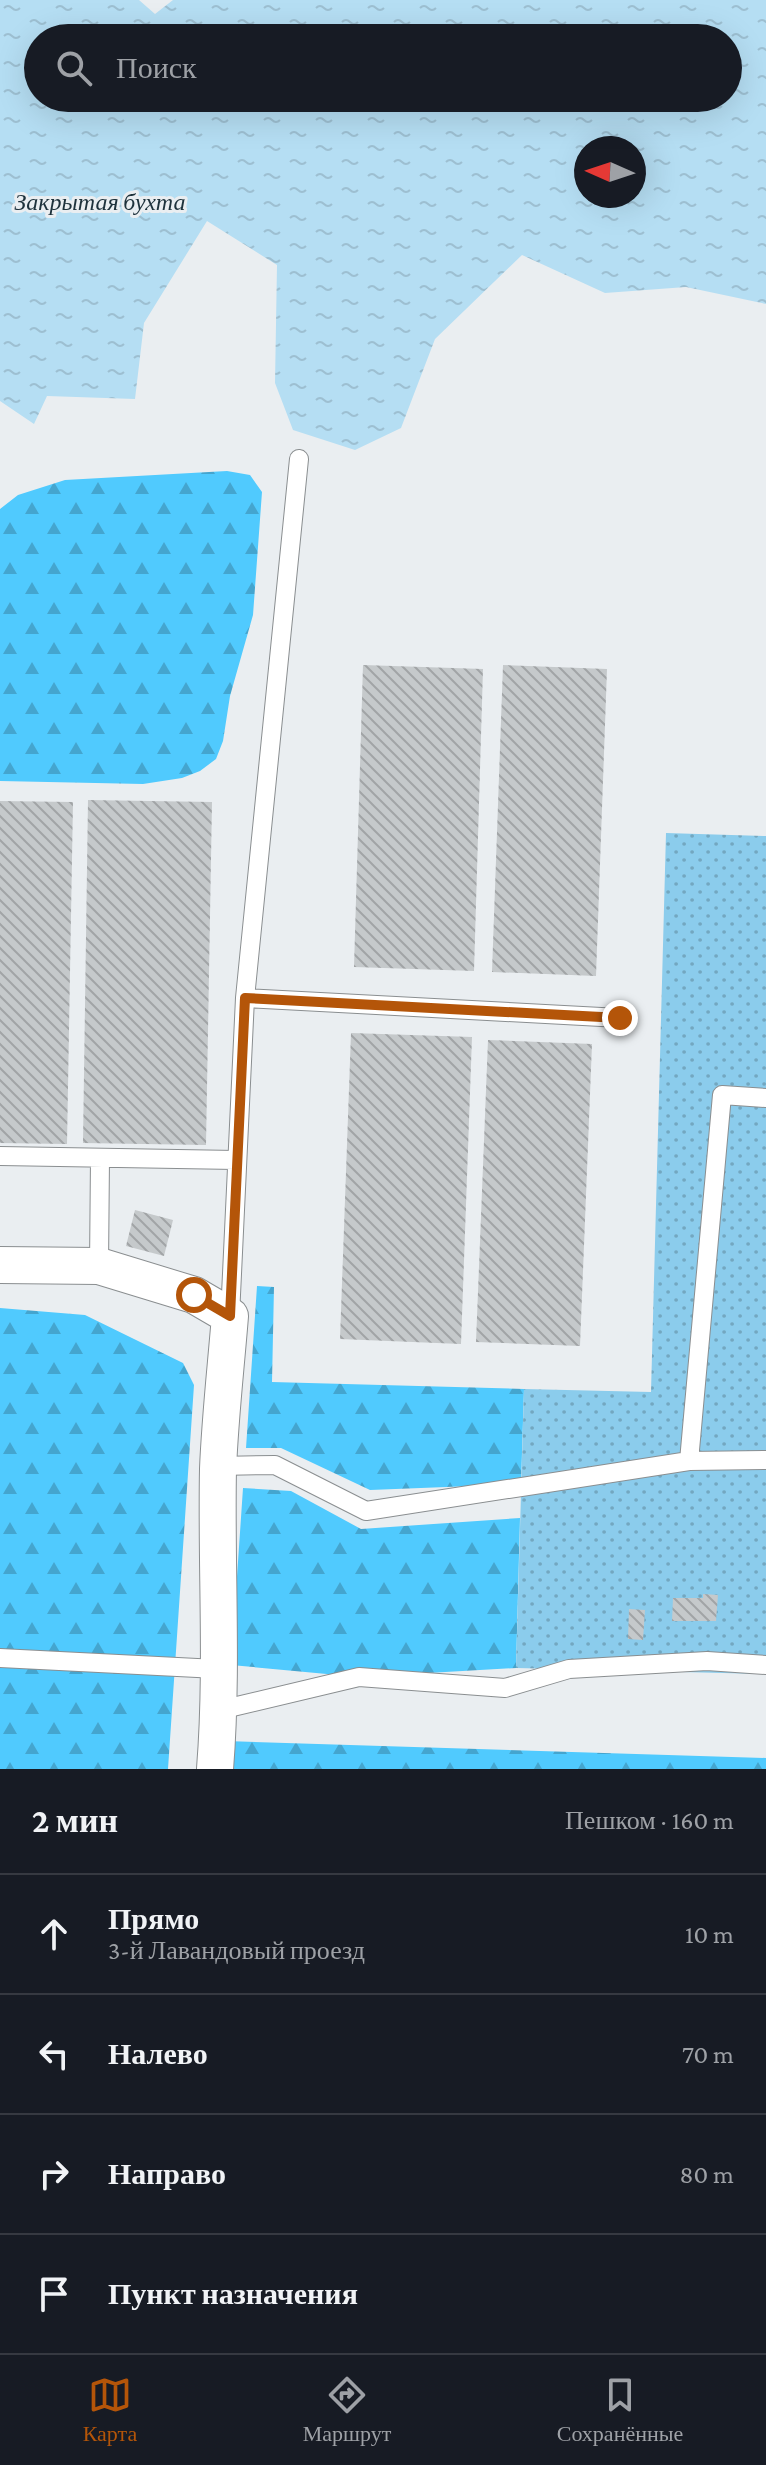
<!DOCTYPE html>
<html lang="ru">
<head>
<meta charset="utf-8">
<style>
	body { margin:0; font-family:"Crimson Pro",serif; background:#20242c; color:#f1f3f6 }
	.compass { position:absolute; left:574px; top:136px; width:72px; height:72px; border-radius:50%; background:#171b24; box-shadow:0 8px 32px #0002; rotate:273deg }
	.stop { position:absolute; width:24px; height:24px; margin:-18px; border:6px solid #b45509; border-radius:50%; background:#fff }
	.stop.end { background:#b45509; border-color:#fff; box-shadow:0 2px 8px #0008 }
	.list { margin:0; padding:0; list-style:none }
	h2 { display:flex; justify-content:space-between; align-items:center; height:104px; margin:0; padding:0 32px; font-size:34px }
	h2 small { font-size:26px; font-weight:400; color:#9ea1a6 }
	.list li { display:grid; grid-template-columns:52px 1fr auto; gap:24px; align-items:center; box-sizing:border-box; height:120px; padding:0 32px; border-top:2px solid #363941 }
	.list b { display:block; font-size:30px; white-space:nowrap }
	.list p { margin:0; font-size:26px; white-space:nowrap; color:#9ea1a6 }
	.list em { font-size:26px; font-style:normal; color:#9ea1a6 }
	.icon { flex:none; width:44px; height:44px; fill:none; stroke:currentColor; stroke-width:2; stroke-linecap:round; stroke-linejoin:round }
	.map { position:relative; flex:none; width:766px; height:1769px; overflow:hidden }
	.search { position:absolute; background:#171b24; box-shadow:0 8px 32px #0002; left:24px; right:24px; top:24px; height:88px; display:flex; align-items:center; gap:20px; box-sizing:border-box; padding:0 28px; border-radius:44px; color:#9ea1a6; font-size:30px }
	.sheet { height:584px; background:#171b24 }
	nav { display:flex; justify-content:space-around; align-items:center; box-sizing:border-box; height:112px; border-top:2px solid #363941; background:#171b24; font-size:22px; color:#9ea1a6 }
	nav a { display:grid; justify-items:center; gap:4px }
	nav .on { color:#b45509 }
	.map>svg:first-child { display:block }
	.forest { fill:url(#forest-firs) }
	.garden { fill:url(#garden-dots) }
	.water { fill:url(#water-ripples); fill-rule:evenodd }
	.building { fill:url(#building-back-hatch) }
	.lines { fill:none; stroke-linecap:round; stroke-linejoin:round }
	.lane-casing { stroke:#8a8e90; stroke-width:20 }
	.street-casing { stroke:#8a8e90; stroke-width:38 }
	.lane { stroke:#fff; stroke-width:18 }
	.street { stroke:#fff; stroke-width:36 }
	.route { stroke:#b45509; stroke-width:10 }
	.labels { text-anchor:middle; stroke-width:6; stroke-linejoin:round; paint-order:stroke }
	.water-label { font-size:24px; font-style:italic; fill:#1e323c; stroke:#eaeef1 }
</style>
</head>
<body>
<div class="map">
<svg width="766" height="1769" viewBox="0 0 766 1769">
	<defs>
		<pattern id="forest-firs" width="22" height="20" patternUnits="userSpaceOnUse" patternTransform="scale(2)"><rect width="22" height="20" fill="#50cafe"/><path d="M5 1l3.5 6h-7zM16 11l3.5 6h-7z" fill="#44a5cf"/></pattern>
		<pattern id="garden-dots" width="8" height="8" patternUnits="userSpaceOnUse" patternTransform="scale(2)"><rect width="8" height="8" fill="#8bccec"/><path d="M2 2h.1M6 6h.1" fill="none" stroke="#73a7c0" stroke-width="1.8" stroke-linecap="round"/></pattern>
		<pattern id="water-ripples" width="26" height="14" patternUnits="userSpaceOnUse" patternTransform="scale(2)"><rect width="26" height="14" fill="#b5def3"/><path d="M2 4q2-2 4 0t4 0M15 11q2-2 4 0t4 0" fill="none" stroke="#9dbfd1"/></pattern>
		<pattern id="building-back-hatch" width="6" height="6" patternUnits="userSpaceOnUse" patternTransform="scale(2)"><rect width="6" height="6" fill="#c5c9cb"/><path d="M-1 5l2 2M0 0l6 6M5-1l2 2" fill="none" stroke="#a1a4a6"/></pattern>
	</defs>
	<rect width="100%" height="100%" fill="#eaeef1"/>
	<path class="forest" d="M227,471L250,475L262,492L253,615L230,696L223,741L216,759L200,771L182,778L143,784L0,781V509L18,495L65,480Z
		M257,1286L274,1287L272,1382L524,1389L521,1484L370,1490L281,1448H246Z
		M0,1308L85,1315L183,1363L194,1385L168,1769H0Z
		M243,1488L291,1491L361,1529L520,1518L516,1668L359,1677L231,1665Z
		M226,1741L766,1758V1769H224Z"/>
	<path class="garden" d="M666,833L766,836V1674L516,1668L524,1389L651,1392Z"/>
	<path class="water" d="M0,0H139L155,14L173,0H766V304L686,287L605,293L522,255L435,339L401,428L355,450L293,430L275,383L277,265L207,221L144,323L135,399L47,396L34,424L0,401ZM728,38V98H38V38ZM586,148H634V196H586Z"/>
	<path class="building" d="M363,665L483,669L474,971L354,967Z
		M503,665L607,669L596,976L492,972Z
		M88,800L212,802L206,1145L83,1143Z
		M0,801L73,802L67,1144L0,1143Z
		M351,1033L472,1037L461,1344L340,1339Z
		M488,1040L592,1044L580,1346L476,1342Z
		M135,1210L173,1220L164,1256L126,1246Z
		M703,1594L718,1595L716,1621H672L673,1598H703Z
		M629,1609L645,1610L643,1640L628,1639Z"/>
	<g class="lines">
		<defs>
			<path id="lane" d="M245,998L299,459
				M0,1156L236,1160
				M99,1266L100,1158
				M230,1316L245,998L620,1018
				M689,1461L722,1095L766,1098
				M218,1466L275,1465L366,1511L689,1461L766,1460
				M0,1658L217,1669
				M220,1710L359,1677L505,1688L569,1669L707,1661L766,1665"/>
			<path id="street" d="M0,1265L99,1266L194,1295L230,1316C226,1366 220,1418 218,1469C216,1569 223,1669 215,1769"/>
		</defs>
		<use href="#lane" class="lane-casing"/>
		<use href="#street" class="street-casing"/>
		<use href="#lane" class="lane"/>
		<use href="#street" class="street"/>
	</g>
	<g class="lines">
		<path class="route" d="M194,1295L230,1316L245,998L620,1018"/>
	</g>
	<g class="labels">
		<g class="water-label">
			<text x="100" y="210">Закрытая бухта</text>
		</g>
	</g>
</svg>
<svg class="compass" viewBox="-18 -18 36 36"><path d="M0-13l5 13h-10z" fill="#e53935"/><path d="M0 13l5-13h-10z" fill="#9ea1a6"/></svg>
<div class="stop" style="left:194px;top:1295px"></div>
<div class="stop end" style="left:620px;top:1018px"></div>
<div class="search"><svg class="icon" aria-label="search" viewBox="0 0 24 24"><circle cx="10" cy="10" r="6"/><path d="M15 15l6 6"/></svg>Поиск</div>
</div>
<section class="sheet">
<h2>2 мин<small>Пешком · 160 m</small></h2>
<ul class="list">
<li><svg class="icon" aria-label="ahead" viewBox="0 0 24 24"><path d="M12 20V5M6 11l6-6 6 6"/></svg><div><b>Прямо</b><p>3-й Лавандовый проезд</p></div><em>10 m</em></li>
<li><svg class="icon" aria-label="left" viewBox="0 0 24 24"><path d="M17 20v-9H6M10 6l-5 5 5 5"/></svg><div><b>Налево</b></div><em>70 m</em></li>
<li><svg class="icon" aria-label="right" viewBox="0 0 24 24"><path d="M7 20v-9h11M14 6l5 5-5 5"/></svg><div><b>Направо</b></div><em>80 m</em></li>
<li><svg class="icon" aria-label="arrive" viewBox="0 0 24 24"><path d="M6 21V4h12l-3 4 3 4H6"/></svg><div><b>Пункт назначения</b></div></li>
</ul>
</section>
<nav>
<a class="on"><svg class="icon" aria-label="map" viewBox="0 0 24 24"><path d="M3 6l6-2 6 2 6-2v14l-6 2-6-2-6 2zM9 4v14M15 6v14"/></svg>Карта</a>
<a><svg class="icon" aria-label="directions" viewBox="0 0 24 24"><path d="M12 3l9 9-9 9-9-9zM9 14v-3h6M13 9l2 2-2 2"/></svg>Маршрут</a>
<a><svg class="icon" aria-label="saved" viewBox="0 0 24 24"><path d="M7 4h10v16l-5-4-5 4z"/></svg>Сохранённые</a>
</nav>
</body>
</html>
